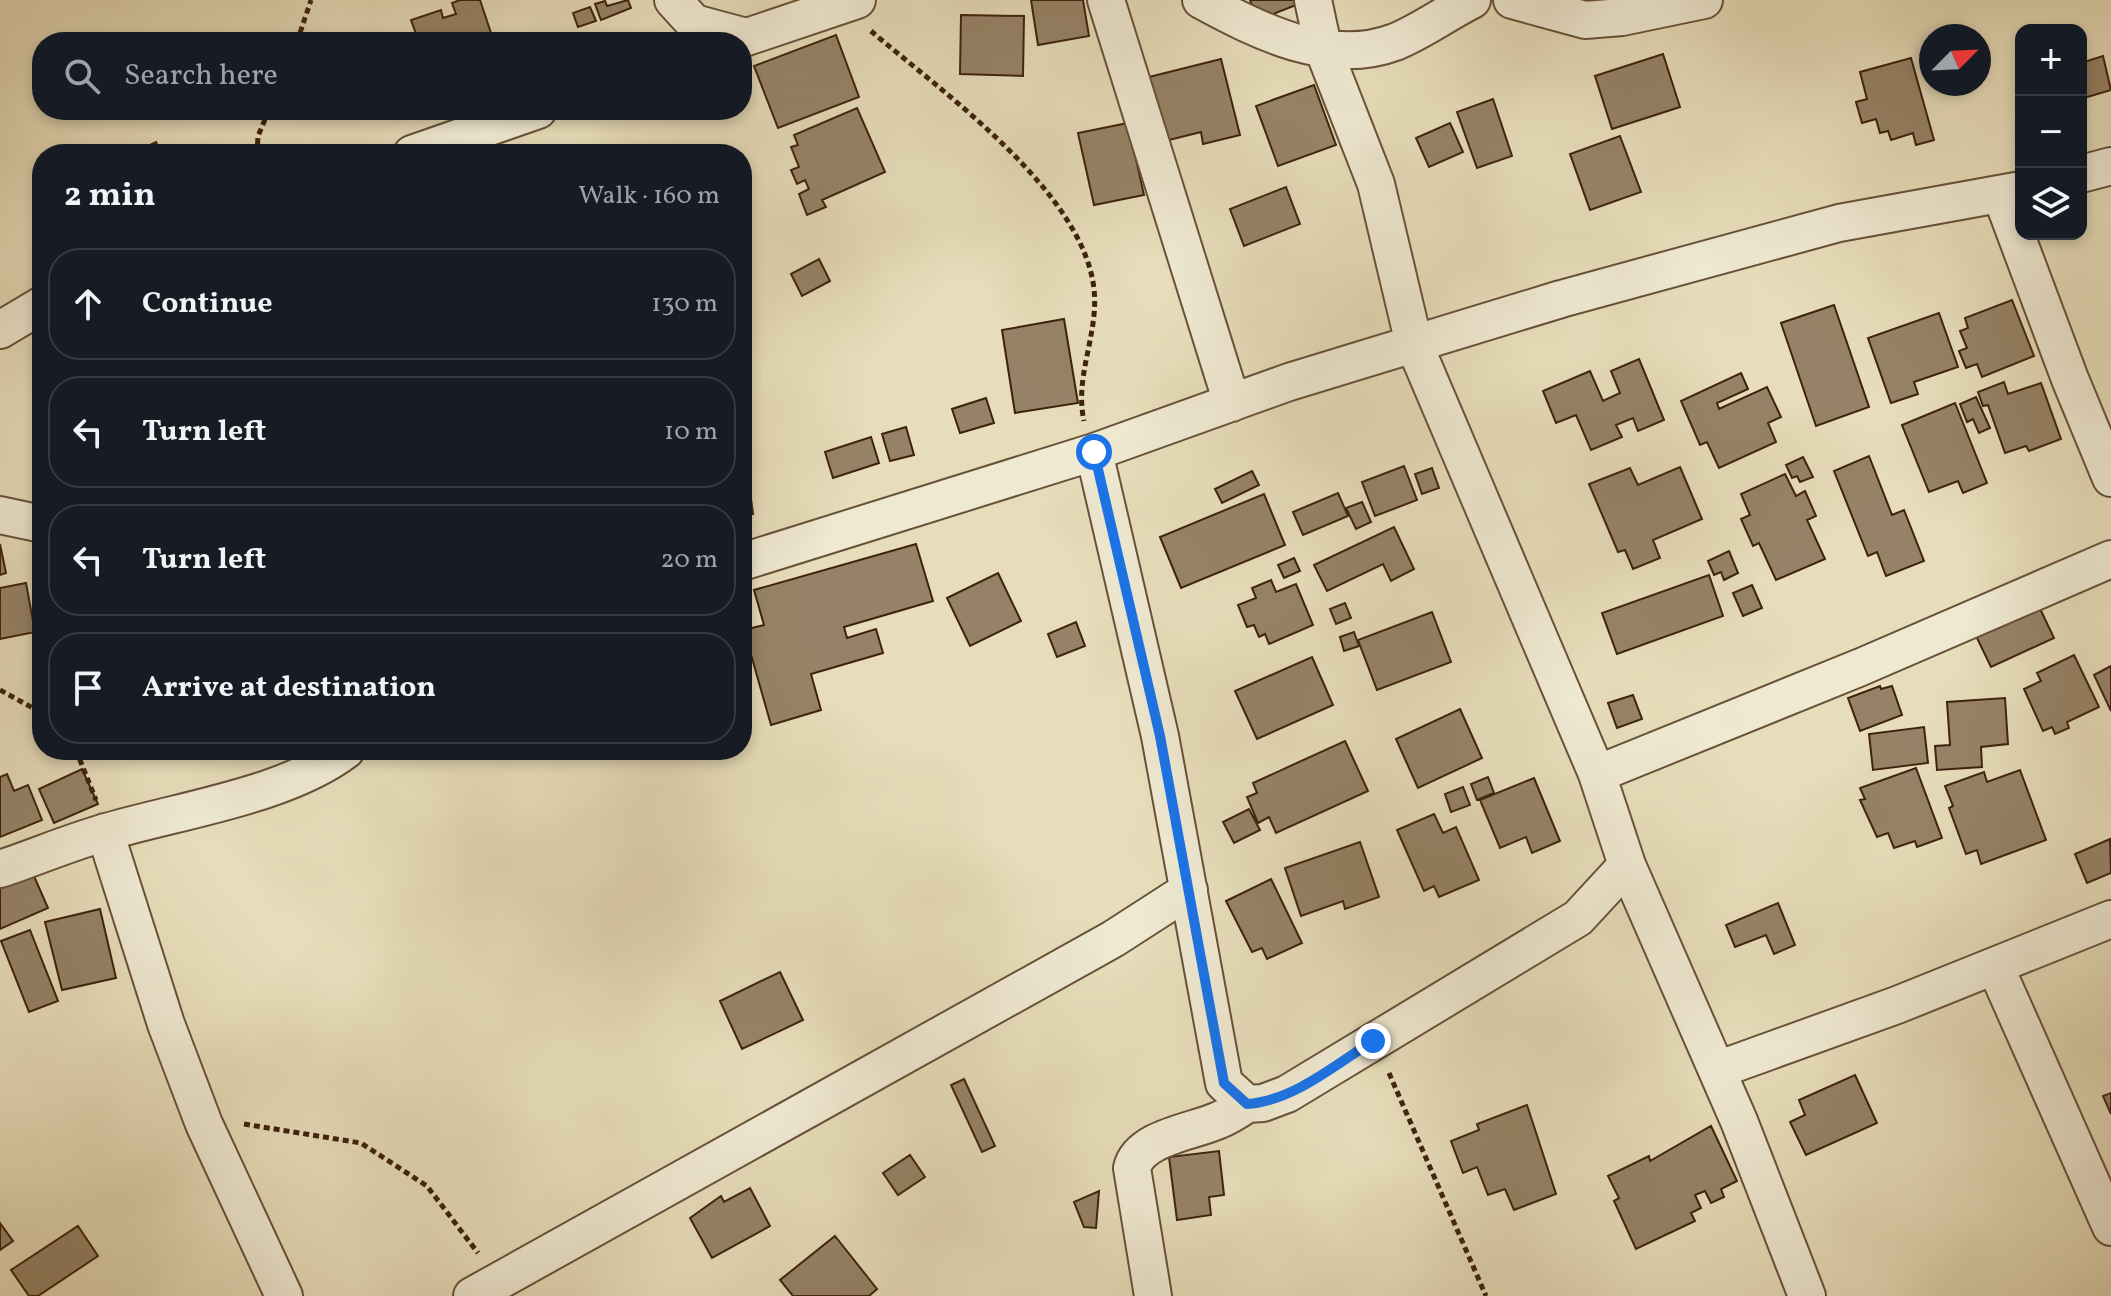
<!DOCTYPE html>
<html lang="en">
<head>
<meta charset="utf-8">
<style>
	body { margin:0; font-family:Vollkorn,serif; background:#20242c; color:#f1f3f6 }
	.controls { position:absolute; right:24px; top:24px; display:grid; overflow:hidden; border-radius:16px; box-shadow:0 4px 12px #0003 }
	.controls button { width:72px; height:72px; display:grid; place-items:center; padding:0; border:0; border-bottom:2px solid #363941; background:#171b24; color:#f1f3f6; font:40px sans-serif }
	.compass { position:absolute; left:1919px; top:24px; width:72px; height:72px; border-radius:50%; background:#171b24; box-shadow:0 4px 12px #0003; rotate:66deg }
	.stop { position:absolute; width:24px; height:24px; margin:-18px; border:6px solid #1a73e8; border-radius:50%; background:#fff }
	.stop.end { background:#1a73e8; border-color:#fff; box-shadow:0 2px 8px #0008 }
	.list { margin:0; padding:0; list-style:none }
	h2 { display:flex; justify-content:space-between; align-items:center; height:104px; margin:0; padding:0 32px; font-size:34px }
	h2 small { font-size:26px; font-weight:400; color:#9ea1a6 }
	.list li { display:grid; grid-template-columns:52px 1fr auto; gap:24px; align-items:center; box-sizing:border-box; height:112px; margin:0 16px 16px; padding:0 16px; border:2px solid #363941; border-radius:32px }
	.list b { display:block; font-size:30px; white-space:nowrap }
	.list em { font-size:26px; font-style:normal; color:#9ea1a6 }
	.icon { flex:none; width:44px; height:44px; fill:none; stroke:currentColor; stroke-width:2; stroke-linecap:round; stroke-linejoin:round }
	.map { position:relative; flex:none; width:2111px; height:1296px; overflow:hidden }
	.search { position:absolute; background:#171b24; box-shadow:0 4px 12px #0003; left:32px; top:32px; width:720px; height:88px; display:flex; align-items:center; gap:20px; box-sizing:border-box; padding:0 28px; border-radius:32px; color:#9ea1a6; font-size:30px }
	.panel { position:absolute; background:#171b24; box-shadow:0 4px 12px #0003; left:32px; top:144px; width:720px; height:616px; border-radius:32px }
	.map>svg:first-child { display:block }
	.building { fill:#968367; stroke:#3e220e; stroke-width:2 }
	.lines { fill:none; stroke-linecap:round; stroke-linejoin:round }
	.minor-casing { stroke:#685139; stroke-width:40 }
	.path { stroke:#3e220e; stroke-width:5; stroke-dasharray:6 4; stroke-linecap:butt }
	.minor { stroke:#efe9d2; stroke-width:36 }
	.route { stroke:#1a73e8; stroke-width:10 }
</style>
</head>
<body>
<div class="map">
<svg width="2111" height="1296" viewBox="0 0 2111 1296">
	<rect width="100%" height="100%" fill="#e7ddba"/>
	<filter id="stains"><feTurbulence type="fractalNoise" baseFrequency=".0025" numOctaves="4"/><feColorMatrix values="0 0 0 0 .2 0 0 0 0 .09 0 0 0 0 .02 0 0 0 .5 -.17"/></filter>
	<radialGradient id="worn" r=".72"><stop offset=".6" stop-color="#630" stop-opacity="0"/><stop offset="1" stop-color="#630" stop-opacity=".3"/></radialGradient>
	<path class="building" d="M460,0H480L494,42H419L411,20L441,10L443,18L456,14L452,3Z
		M628,0L631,8L601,20L595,4L605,1L607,6Z
		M1031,0H1083L1089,36L1038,45Z
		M1250,0H1306V1L1258,20Z
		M590,7L596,21L578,27L573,13Z
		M961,15L1024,16L1023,76L960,74Z
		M836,35L859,97L778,128L754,66Z
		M1663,54L1680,107L1612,129L1595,76Z
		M2103,56L2111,90L2081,99V63Z
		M1911,58L1934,140L1916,145L1913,133L1891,140L1888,131L1880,133L1876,119L1862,123L1856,102L1867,99L1860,72Z
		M1221,59L1240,135L1203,144L1201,132L1161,142L1145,78Z
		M1314,85L1336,145L1278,166L1256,106Z
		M1493,99L1512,156L1477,168L1457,112Z
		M857,108L885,172L822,200L826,207L807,215L799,194L809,189L805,180L797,184L791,170L799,167L791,147L798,145L794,135Z
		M1128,123L1144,195L1094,205L1078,133Z
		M1450,123L1463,152L1429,167L1416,138Z
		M1620,136L1641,192L1590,210L1570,154Z
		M156,142L161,154H131Z
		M1286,187L1300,224L1244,246L1230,209Z
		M819,259L830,281L802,296L791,274Z
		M2012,300L2034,356L1982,377L1977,364L1966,368L1959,351L1967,348L1960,331L1968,328L1965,318Z
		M1834,305L1869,407L1816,426L1781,323Z
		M1939,313L1958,367L1914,382L1918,394L1891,403L1868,338Z
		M1064,319L1078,403L1015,413L1002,330Z
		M1639,359L1664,420L1638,431L1633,418L1616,425L1622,437L1591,450L1576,415L1556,423L1543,391L1590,371L1603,401L1620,393L1611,371Z
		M1741,373L1748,389L1717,403L1719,409L1767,387L1781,417L1768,423L1776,442L1719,468L1707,442L1700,445L1681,401Z
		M2004,382L2008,394L2041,383L2061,439L2029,451L2026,446L2005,453L1988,405L1983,406L1978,392Z
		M1976,397L1990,428L1979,433L1973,419L1967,422L1960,404Z
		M986,398L994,423L960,433L952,409Z
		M1955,403L1987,483L1963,493L1958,481L1929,492L1902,425Z
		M906,427L914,455L890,461L882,434Z
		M871,437L879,463L833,478L825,452Z
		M1869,456L1892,515L1904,510L1924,561L1886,576L1877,552L1868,556L1834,471Z
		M1803,457L1813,477L1800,482L1797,476L1792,478L1786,465Z
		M1404,466L1417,500L1375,516L1362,482Z
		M1680,467L1702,519L1653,540L1660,558L1633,569L1625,550L1618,552L1589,484L1630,468L1638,485Z
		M1432,468L1439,488L1422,494L1415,474Z
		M747,469L753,514L742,516V470Z
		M1252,471L1259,485L1222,503L1215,489Z
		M1785,474L1796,496L1805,491L1816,516L1807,520L1825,559L1776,580L1759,543L1753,546L1741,519L1750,515L1741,494Z
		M1338,493L1348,516L1303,535L1293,512Z
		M1264,494L1285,545L1181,588L1160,537Z
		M1362,502L1371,522L1356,529L1346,508Z
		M1394,527L1414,569L1391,581L1383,564L1327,591L1314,565Z
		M0,544L6,573L0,575Z
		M916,544L933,601L844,627L847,638L876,629L883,653L811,674L821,710L771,725L744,630L764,625L754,590Z
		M1729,551L1738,573L1724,580L1721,572L1714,575L1708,561Z
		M1294,558L1300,571L1284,578L1278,565Z
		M998,573L1021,621L970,646L947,598Z
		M1709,575L1723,616L1617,654L1602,613Z
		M1271,580L1276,592L1296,584L1313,625L1269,644L1265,634L1259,637L1254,625L1247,627L1238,605L1256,598L1252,588Z
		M26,583L35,632L0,639V588Z
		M1752,585L1762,608L1743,616L1733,593Z
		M2035,598L2054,638L1991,667L1975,634Z
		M1345,603L1351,618L1336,624L1330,609Z
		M1432,612L1451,662L1377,690L1358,640Z
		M1076,622L1085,646L1057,657L1048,634Z
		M1354,632L1359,646L1344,651L1340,637Z
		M2074,655L2099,707L2067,722L2069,728L2055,734L2052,727L2043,731L2024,689L2041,681L2037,673Z
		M1312,657L1333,705L1257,739L1235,691Z
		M2111,666V711L2094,675Z
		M1880,686L1881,689L1892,686L1902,715L1860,731L1848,698Z
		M1633,695L1642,719L1617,728L1608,703Z
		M2005,698L2008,744L1981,747L1982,767L1937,770L1935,746L1950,745L1947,702Z
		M1460,709L1482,758L1418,788L1396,739Z
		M1924,727L1928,763L1873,770L1869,734Z
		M1345,741L1368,791L1276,833L1269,817L1258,823L1247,797L1257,793L1253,783Z
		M1916,768L1942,838L1917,847L1915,841L1894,848L1888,833L1877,837L1860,800L1865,799L1860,788Z
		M82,769L98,804L54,823L39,789Z
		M2020,770L2046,840L1981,864L1977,850L1966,854L1949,808L1953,806L1945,786L1984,772L1987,782Z
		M7,774L14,791L28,785L42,820L0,837V777Z
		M1488,777L1494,793L1477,800L1471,784Z
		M1534,778L1560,841L1532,853L1526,837L1500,848L1480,800Z
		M1463,787L1470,805L1451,812L1445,794Z
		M1249,809L1260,830L1234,843L1223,822Z
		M1434,814L1443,833L1456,827L1479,880L1439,897L1434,886L1424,891L1397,830Z
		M2110,839L2111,873L2087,883L2075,854Z
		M1360,842L1379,897L1345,909L1343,901L1301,916L1285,868Z
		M33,874L48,908L0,929V888Z
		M1271,879L1302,943L1267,959L1262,948L1252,952L1226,901Z
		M1778,903L1795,945L1774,954L1766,935L1735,947L1726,925Z
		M100,909L116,978L62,990L45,922Z
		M30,930L58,1001L29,1012L1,941Z
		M780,972L803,1020L742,1049L720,1001Z
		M1855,1075L1877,1123L1806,1155L1790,1122L1805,1115L1799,1100Z
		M964,1079L995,1146L982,1152L951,1085Z
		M2111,1093V1114L2103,1096Z
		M1527,1105L1556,1194L1514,1210L1505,1189L1488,1195L1477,1167L1463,1173L1451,1141L1479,1130L1477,1124Z
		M1711,1126L1737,1181L1721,1189L1724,1197L1711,1203L1705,1191L1695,1195L1701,1208L1691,1213L1695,1221L1636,1249L1614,1201L1619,1198L1608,1176L1649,1156L1650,1161Z
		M1219,1151L1224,1195L1209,1197L1211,1215L1177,1220L1169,1157Z
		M910,1155L925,1177L898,1195L883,1173Z
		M750,1188L770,1226L712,1258L690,1218L721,1196L724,1202Z
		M1099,1191L1096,1228L1084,1227L1074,1202Z
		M0,1223L13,1241L0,1250Z
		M78,1226L98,1256L38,1296H29L11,1270Z
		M835,1236L877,1289L869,1296H793L780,1280Z"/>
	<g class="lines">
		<defs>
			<path id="minor" d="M673,0L694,23L746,37
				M1106,0L1232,403
				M1201,0C1258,31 1329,67 1395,42C1422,31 1446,13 1472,0
				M1313,0L1324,51L1376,184L1414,344L1597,774L1627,865L1739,1121L1807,1296
				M1512,0L1585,20L1622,17L1704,0
				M732,42L857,0
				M412,154L538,110
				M2081,174L2111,166
				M2001,195L2070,379L2111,478
				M0,330L42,305
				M1094,452L1160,736L1224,1083L1247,1104L1263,1103L1287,1094L1578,918L1627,865
				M0,515L42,524
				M742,562L1094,452L1289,382L1561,299L1839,223L2021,190
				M1597,774L1861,667L2111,559
				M105,832L166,1024L204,1124L284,1296
				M0,869C36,857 73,841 110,831C182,810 287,795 346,750
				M1995,966L2111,1227
				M1717,1070L1897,1005L2111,919
				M472,1296L1113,939L1189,890
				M1153,1296L1132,1168C1140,1137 1193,1132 1219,1120C1229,1116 1238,1110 1247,1104"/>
		</defs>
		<use href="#minor" class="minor-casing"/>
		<path class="path" d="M871,31C942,92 1083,191 1094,289C1099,334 1074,376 1084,421
			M297,42L311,0
			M257,154L258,136L269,110
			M0,690L42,713
			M76,750L96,800
			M1389,1073L1486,1296
			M244,1124L361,1143L427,1186L478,1253"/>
		<use href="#minor" class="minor"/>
	</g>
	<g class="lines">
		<path class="route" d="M1094,452L1160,736L1224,1083L1247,1104C1293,1101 1335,1065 1373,1041"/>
	</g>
	<rect width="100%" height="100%" filter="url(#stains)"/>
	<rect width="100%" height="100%" fill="url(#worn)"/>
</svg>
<div class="controls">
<button>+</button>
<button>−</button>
<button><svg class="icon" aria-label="layers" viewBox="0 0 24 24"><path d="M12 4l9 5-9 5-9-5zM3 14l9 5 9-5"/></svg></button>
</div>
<svg class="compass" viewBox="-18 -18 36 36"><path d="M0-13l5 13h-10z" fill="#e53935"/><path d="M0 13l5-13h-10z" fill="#9ea1a6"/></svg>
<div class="stop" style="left:1094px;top:452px"></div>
<div class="stop end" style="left:1373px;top:1041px"></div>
<div class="search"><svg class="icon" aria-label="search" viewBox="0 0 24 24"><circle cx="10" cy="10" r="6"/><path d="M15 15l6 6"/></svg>Search here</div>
<section class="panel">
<h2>2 min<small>Walk · 160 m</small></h2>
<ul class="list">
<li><svg class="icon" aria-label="ahead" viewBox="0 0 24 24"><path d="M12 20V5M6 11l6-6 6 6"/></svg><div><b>Continue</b></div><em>130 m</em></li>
<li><svg class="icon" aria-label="left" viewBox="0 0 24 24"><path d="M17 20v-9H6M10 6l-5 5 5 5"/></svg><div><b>Turn left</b></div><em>10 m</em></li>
<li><svg class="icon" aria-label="left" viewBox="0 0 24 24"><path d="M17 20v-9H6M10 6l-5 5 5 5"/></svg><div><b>Turn left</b></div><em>20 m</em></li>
<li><svg class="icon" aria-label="arrive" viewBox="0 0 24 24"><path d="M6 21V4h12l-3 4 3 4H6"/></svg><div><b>Arrive at destination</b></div></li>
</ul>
</section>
</div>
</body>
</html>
